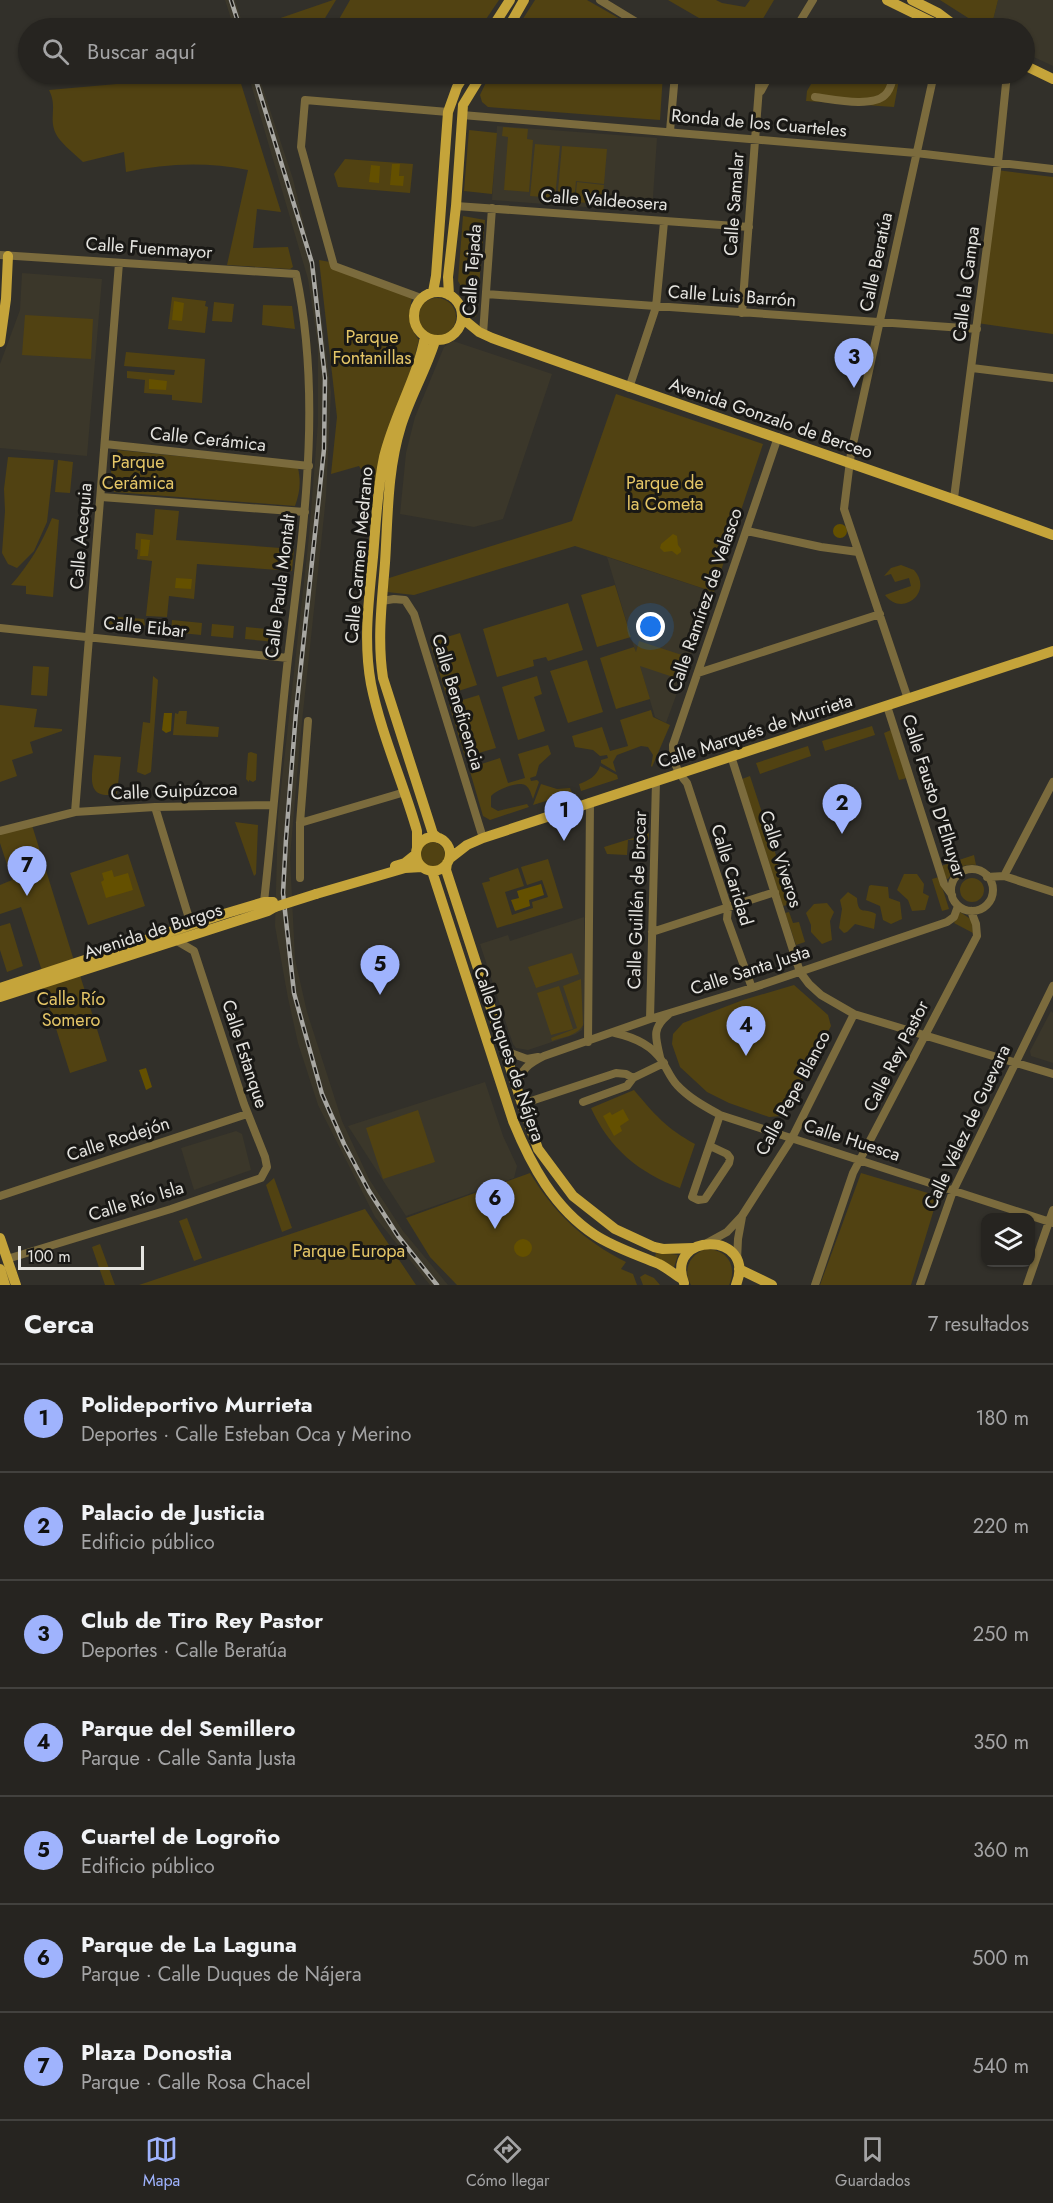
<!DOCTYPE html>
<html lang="es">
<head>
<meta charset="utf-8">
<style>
	body { margin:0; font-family:Jost,sans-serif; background:#32302d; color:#f1f3f6 }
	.controls { position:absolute; right:18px; bottom:18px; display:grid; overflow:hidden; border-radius:12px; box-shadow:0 2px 4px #0004 }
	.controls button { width:54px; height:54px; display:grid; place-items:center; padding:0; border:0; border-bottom:2px solid #42413e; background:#262420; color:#f1f3f6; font:30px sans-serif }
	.scale { position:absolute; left:18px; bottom:15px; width:126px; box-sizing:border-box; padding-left:6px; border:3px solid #e5e4e0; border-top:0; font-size:16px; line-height:21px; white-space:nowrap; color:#e5e4e0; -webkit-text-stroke:4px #191815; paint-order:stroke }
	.you { position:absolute; left:651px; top:627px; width:21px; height:21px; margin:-15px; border:4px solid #fff; border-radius:50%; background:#1a73e8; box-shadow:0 0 0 9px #1a73e833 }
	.badge { display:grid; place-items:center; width:39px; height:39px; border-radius:50%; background:#9fb3fd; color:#111; font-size:20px; font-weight:700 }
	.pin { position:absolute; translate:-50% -50px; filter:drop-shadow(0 2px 3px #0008) }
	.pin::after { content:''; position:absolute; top:32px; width:21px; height:18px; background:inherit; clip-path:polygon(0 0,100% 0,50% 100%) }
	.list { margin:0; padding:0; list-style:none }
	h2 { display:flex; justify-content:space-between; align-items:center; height:78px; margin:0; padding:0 24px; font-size:26px }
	h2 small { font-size:20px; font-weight:400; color:#a4a4a5 }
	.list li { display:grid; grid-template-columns:39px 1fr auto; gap:18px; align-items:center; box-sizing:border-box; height:108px; padding:0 24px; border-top:2px solid #42413e }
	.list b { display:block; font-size:22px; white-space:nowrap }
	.list p { margin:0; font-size:20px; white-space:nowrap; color:#a4a4a5 }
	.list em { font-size:20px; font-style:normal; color:#a4a4a5 }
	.icon { flex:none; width:33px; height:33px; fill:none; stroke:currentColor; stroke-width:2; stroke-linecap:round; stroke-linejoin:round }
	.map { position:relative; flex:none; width:1053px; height:1285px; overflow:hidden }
	.search { position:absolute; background:#262420; box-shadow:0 2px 4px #0004; left:18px; right:18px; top:18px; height:66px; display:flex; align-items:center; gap:15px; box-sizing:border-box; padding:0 21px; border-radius:33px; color:#a4a4a5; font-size:22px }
	.sheet { height:834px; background:#262420 }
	nav { display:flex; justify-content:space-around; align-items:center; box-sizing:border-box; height:84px; border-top:2px solid #42413e; background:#262420; font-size:16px; color:#a4a4a5 }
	nav a { display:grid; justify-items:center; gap:3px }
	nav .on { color:#9fb3fd }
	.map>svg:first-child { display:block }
	.built { fill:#3b372a }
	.green { fill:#514212 }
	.water { fill:#645000 }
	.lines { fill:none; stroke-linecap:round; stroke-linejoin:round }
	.minor { stroke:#7b6b3d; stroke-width:8 }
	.major { stroke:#c5a43a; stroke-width:10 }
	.rail-casing { stroke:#a9a8a3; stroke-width:4.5 }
	.rail { stroke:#191815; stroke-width:2; stroke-dasharray:7; stroke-linecap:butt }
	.major-bridge { stroke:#c5a43a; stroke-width:10 }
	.labels { text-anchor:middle; stroke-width:6; stroke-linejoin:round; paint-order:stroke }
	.street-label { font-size:18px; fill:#e5e4e0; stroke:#191815 }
	.park-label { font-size:18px; fill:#e5c667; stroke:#191815 }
</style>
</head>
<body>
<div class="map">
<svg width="1053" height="1285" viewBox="0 0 1053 1285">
	<rect width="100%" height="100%" fill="#32302a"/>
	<path class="built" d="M225,0H235L244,28H234Z
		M998,0H1053V66L1025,53L1024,28H991Z
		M248,74H258L293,179L316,274L331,392L326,497L301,731L290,857L295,959L307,1012L342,1121L369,1179L403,1231L448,1285H430L375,1217L318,1105L298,1043L288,998L275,926L278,816L309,536L318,423V345L308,279Z
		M497,126L657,138L652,212L492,200Z
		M22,273L102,279L87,456L0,448V364L20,310Z
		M453,341L552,374L503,519L474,527L400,514L406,453L415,417L444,347Z
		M607,557L714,592L666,723L655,717Z
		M584,917V1023L582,1030L576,1034L528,1050L516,1048L513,1044L480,944L508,935L510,941Z
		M1051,1011L1053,1013V1063L1031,1056L1030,1051Z
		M485,1082L503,1136L517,1166L514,1178L406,1216L348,1126Z
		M236,1131L242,1134L251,1170L194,1190L181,1148Z"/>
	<path class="green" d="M333,0H336L319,28H271L266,23Z
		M350,0H499L480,28H334Z
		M535,0H587L636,28H517Z
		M668,0H716L722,3L745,7L750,0H774L761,22L699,18Z
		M940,0H998L991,28H984Z
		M113,74H238L281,212L257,209L253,248L288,247L293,267L290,269L227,265L248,170C207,162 167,163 126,172L124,152L83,162C74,153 57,141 54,129C50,115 57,106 49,90L128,83V75Z
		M490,74H663L660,120L488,107L482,102L480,95Z
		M817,74H900L894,107L806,101L807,91Z
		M503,127L528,129L527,139L533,140L529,192L504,190L508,137L502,136Z
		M469,130L497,133L492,194L464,191Z
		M535,144L560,146L555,198L530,196Z
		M562,146L607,149L604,184L576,181L574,202L557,201Z
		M345,159L413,164L410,193L338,187L334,174Z
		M997,170L1053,177V334L977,323Z
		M577,182L604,185L602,204L575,202Z
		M463,216L485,220L476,317L472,314L470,302L458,281Z
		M319,260L330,262L412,298C408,315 408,326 419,340L377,495L359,466L331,474L337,417Z
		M172,297L206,301L205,306L208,307L205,333L168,329Z
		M418 317a19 19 0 1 1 38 0a19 19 0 1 1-38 0Z
		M214,302L234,304L232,322L212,321Z
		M263,305L292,306L295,329L262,325Z
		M25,315L93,319L91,359L22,355Z
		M126,352L205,359L202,403L172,400V395L144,393L145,380L127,378V371L174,375L175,370L124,366Z
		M616,394L763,444L714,592L575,546L414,595L387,592L389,578L572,521Z
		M118,450L298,468C301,482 300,492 295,506L114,492L111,471Z
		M8,457L54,460L47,522L34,551L17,568L8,564L2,553L5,511L4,489Z
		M58,460L73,462L70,493L55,492Z
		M155,509L179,511L176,540L294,549L292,571L197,564L194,599L169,596L167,617L146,616L152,561L137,559L138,550L135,549L136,533L153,535Z
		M52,518L59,520L53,597L26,594V586L11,585C29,565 42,543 52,518Z
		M901,565L914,570C934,592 902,618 885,595L911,586L909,578L895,582L891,574L884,576L891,568Z
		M615,585L631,637L597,647L581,595Z
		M568,603L583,650L548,661L546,657L533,660L534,666L497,677L483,629Z
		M108,616L144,619L145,625L141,627L107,624Z
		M172,620L202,623L201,635L171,632Z
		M212,624L234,626L233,638L211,636Z
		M246,627L276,630L275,642L245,639Z
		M460,633L477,685L446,695L430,642Z
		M639,641L685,656L679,679L640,666L650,699L616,709L600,658L634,647L636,652Z
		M587,660L603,712L568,723L550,671Z
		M33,666L49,667L47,696L31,695Z
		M153,676L158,680L151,772L145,775L137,772L143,722L150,723Z
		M537,676L542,694L534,697L545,731L518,740L502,687Z
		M479,695L496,748L465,757L449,704Z
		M0,705L37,709L34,727L62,729V731L30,742L33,753L12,760L17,776L0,782Z
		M651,710L653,717L670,725L652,767L651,766L653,755L648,747L641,746L617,755L613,762L616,772L601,763V760L608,758L607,755L600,756L593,750L575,747L572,736L602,727L610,751L628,746L620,720Z
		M179,711H187L186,724L219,727L218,737L173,735L175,713L178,714Z
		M872,726L875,735L825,751L822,741Z
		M891,730L907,778L899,780L884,733Z
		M548,745L551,754L539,765L536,776L530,778L531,781L537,780L539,782L533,799C531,794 530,788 525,785C517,781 496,790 491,796V807L498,811L527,804L529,807L490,820L483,816L469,768L500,758L508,783L525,778L518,754Z
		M808,746L811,756L760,774L756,763Z
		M251,752L257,754L256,780L253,782L249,780V782L246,779L248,753Z
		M94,755L121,757L117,794C85,800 92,777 94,755Z
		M600,766L617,775L618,779L581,791L579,784C588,781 597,776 600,766Z
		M750,776L792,904L783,906L742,779Z
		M541,784L557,789L570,788L572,793L533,805Z
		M31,822L75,964L43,974L21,907L0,914V885L12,880L0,843V831Z
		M235,822L258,825L256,874L254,876Z
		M649,833V840H628L627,855L607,854L604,847Z
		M419 855a13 13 0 1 1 26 0a13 13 0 1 1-26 0Z
		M128,854L145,906L88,925L70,873Z
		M974,855L976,865C964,864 955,868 948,879L945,878L941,866Z
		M548,859L563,908L497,928L482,883L490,881L489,878L518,868L524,886L505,892L512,915L533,908L532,902L548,897L542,880L527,885L521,867Z
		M904,874H917L924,884L923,893L929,896L925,910L912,911L908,900L897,890Z
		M939,877L949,909L942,911L932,879Z
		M960 890a12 12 0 1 1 24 0a12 12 0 1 1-24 0Z
		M871,885L888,887L889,898L900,902L902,919L891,924L883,920L880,906L866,900L869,886Z
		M848,892L857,898C858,916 864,907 876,914L874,929L855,924L847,932L844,933L839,928L842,909L840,900Z
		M827,903L834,912L830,921L832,940L822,944L811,932V925L806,913L814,904Z
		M789,912L793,923L799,922L805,942L796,945L785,913Z
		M960,912L972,920L973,933L954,923Z
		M10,923L23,966L7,972L0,950V926Z
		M572,953L579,974L536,988L528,967Z
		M79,972L107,1061L70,1073L42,984Z
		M581,979L583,1025C577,1036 563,1037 552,1041L551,1038L577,1028L563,986Z
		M794,985L828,1015L831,1026L787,1111L781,1116L769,1117L729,1103L707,1092L680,1067L672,1044L673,1034L683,1023L743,1000Z
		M559,986L573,1029L551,1035L537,993Z
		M634,1090C654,1114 667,1129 695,1144L680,1188C639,1173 609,1148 591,1108Z
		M418,1110L435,1162L383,1179L366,1128Z
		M530,1173C554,1213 584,1241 626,1262L621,1269L633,1274L637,1285H457L430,1257L406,1218Z
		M861,1173L938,1196L911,1285H820Z
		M274,1178L292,1228L282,1232L266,1185Z
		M365,1209L416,1285H139Z
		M187,1218L202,1258L194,1261L179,1221Z
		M100,1244L115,1285H105L92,1247Z
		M706,1249C727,1249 738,1266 729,1285H691C682,1270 690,1254 706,1249Z
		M656,1252L678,1255L674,1267L655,1257Z
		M645,1274L654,1278L660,1285H643L640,1277Z"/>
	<path class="water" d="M392,164H400L399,176H404L403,186L390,185Z
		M371,165L380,166L379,183L369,182Z
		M174,301L184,303L182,321L172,320Z
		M149,379L167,381L166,390L149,389Z
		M833 531a7 7 0 1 1 14 0a7 7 0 1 1-14 0Z
		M673,534L677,536L678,545L681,549V552L677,555L672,551L664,552L660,548L661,544Z
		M141,539L150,540L148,556H140Z
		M176,578L192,579L191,589L175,588Z
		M164,713H172L171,731L166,733L162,730Z
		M112,870L114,877L128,873L133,890L106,898L101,882L104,880L102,873Z
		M541,884L544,895L529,900L530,906L515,911L511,900L519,898L517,891Z
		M146,1068L152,1087L146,1090L139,1070Z
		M623,1109L629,1120L620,1126L622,1131L614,1136L603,1116L610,1112L612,1115Z
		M514 1248a9 9 0 1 1 18 0a9 9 0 1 1-18 0Z"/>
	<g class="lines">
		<path class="minor" d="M600,0L646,28
			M796,28L813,0
			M761,91L770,74
			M815,97C832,99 872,108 885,95C891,90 892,81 894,74
			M462,115L916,153L1053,169
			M670,131L675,74
			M456,206L749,227
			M0,255L296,274C323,401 303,530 288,658C279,739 273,821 264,902
			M486,294L977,329
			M421,298L334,266L301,147L305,100L448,112
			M742,313L760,74
			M483,334L492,208
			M972,368L1053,378
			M629,388L656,307L664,222
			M105,444L309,466
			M101,497L305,512
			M954,498L998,162L1007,74
			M747,531L821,547L858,552
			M382,601L394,599L405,600L414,614L483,838
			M0,628L288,658
			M698,673L880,614
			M908,699L844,509L851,453L934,74
			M887,706L944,884L952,895
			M731,756L800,972L809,984L821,995L854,1014L1053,1074
			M155,807L188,915
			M75,812L119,263
			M300,823L405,792
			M0,831L75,812L155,807L273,805
			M951 890a21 21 0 1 1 42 0a21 21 0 1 1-42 0Z
			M1004,876L1053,782
			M987,877L1004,876L1053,892
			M300,878V823L308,721
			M652,932L775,892
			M752,988L727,919L728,908L687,783C676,771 673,761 673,745L778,437
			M650,1019L656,781
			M615,1033C633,1037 652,1045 662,1061C667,1069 671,1079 677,1085C689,1098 704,1106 720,1115L1053,1223
			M588,1042L590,802
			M505,1051L527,1059L538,1057
			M660,1057C656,1038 651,1029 668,1015
			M517,1087C520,1069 530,1063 544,1056L650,1019L752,988L947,922L954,917L958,906
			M583,1102L627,1086L633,1078L664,1063
			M522,1104L616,1073L626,1074L633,1078
			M710,1146L727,1154L730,1158L729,1163L705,1199L698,1200L692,1197L720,1115
			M0,1196L247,1114
			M707,1243L727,1232L742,1216L792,1138L854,1014
			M7,1259L171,1209L261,1178L267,1167L265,1157L244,1104L194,951L177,941
			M737,1260L738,1239L742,1217
			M815,1285L853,1173L977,936L976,924L971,911
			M920,1285L953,1191L1053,986
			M1027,1285L1053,1210"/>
		<path class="major" d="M887,0L944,28
			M912,0L938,13L958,28
			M492,28L510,0
			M508,28L524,0
			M1024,65L1053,79
			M414 316a24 24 0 1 1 48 0a24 24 0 1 1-48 0Z
			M433,292L436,276L448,112L457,87L465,74
			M449,295L448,277L456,206L463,105L482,74
			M462,318L479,332L492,338C679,406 867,467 1053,535
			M435,341C426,370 410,397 401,426C387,471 388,517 385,563C382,602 377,639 383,678L433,834L438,838
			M0,342L6,299L8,256
			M416 854a17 17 0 1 1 34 0a17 17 0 1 1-34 0Z
			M417,847V831C403,782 381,734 371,684C363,641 369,599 373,557C376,523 377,490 384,457C394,415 417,379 425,337
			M449,859L467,845L483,838L1053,651
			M447,863L446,870L522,1104L538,1149L573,1196L615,1229L654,1247L663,1249L693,1248
			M395,866L405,863L415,855
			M432,871L513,1121C531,1165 554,1208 595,1235C615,1248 638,1255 659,1264C667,1268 674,1274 682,1279
			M316,894L405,868L422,867
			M0,988L224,914L264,902H273
			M0,997L268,911L275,907
			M0,1238L16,1285
			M0,1269L5,1285
			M739,1269L772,1285
			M684,1283C664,1231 758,1231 736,1285"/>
		<defs>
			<path id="rail" d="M231,0L240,28
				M254,74L312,263L325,378L324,449L296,712L286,839L283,893L294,993L322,1094L344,1144L369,1191L398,1236L437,1285"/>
		</defs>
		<use href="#rail" class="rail-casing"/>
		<use href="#rail" class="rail"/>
		<path class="major-bridge" d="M275,907L316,894"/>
	</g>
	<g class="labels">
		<g class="street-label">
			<text transform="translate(759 123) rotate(5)" y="6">Ronda de los Cuarteles</text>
			<text transform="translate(604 200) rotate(4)" y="6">Calle Valdeosera</text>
			<text transform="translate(734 204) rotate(-86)" y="6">Calle Samalar</text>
			<text transform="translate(149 248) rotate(4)" y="6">Calle Fuenmayor</text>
			<text transform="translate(876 262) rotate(-78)" y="6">Calle Beratúa</text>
			<text transform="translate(472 270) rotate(-86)" y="6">Calle Tejada</text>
			<text transform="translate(966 284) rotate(-83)" y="6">Calle la Campa</text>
			<text transform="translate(732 296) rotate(4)" y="6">Calle Luis Barrón</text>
			<text transform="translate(771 418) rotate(19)" y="6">Avenida Gonzalo de Berceo</text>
			<text transform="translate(208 439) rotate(6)" y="6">Calle Cerámica</text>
			<text transform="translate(81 536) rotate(-85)" y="6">Calle Acequia</text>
			<text transform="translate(359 555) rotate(-85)" y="6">Calle Carmen Medrano</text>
			<text transform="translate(280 586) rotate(-83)" y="6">Calle Paula Montalt</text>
			<text transform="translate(705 600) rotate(-71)" y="6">Calle Ramírez de Velasco</text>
			<text transform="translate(145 627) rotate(6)" y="6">Calle Eibar</text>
			<text transform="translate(458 702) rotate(73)" y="6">Calle Beneficencia</text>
			<text transform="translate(755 731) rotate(-18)" y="6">Calle Marqués de Murrieta</text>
			<text transform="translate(174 791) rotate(-2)" y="6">Calle Guipúzcoa</text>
			<text transform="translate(934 796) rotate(72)" y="6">Calle Fausto D'Elhuyar</text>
			<text transform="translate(781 859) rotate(72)" y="6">Calle Viveros</text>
			<text transform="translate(732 875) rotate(73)" y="6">Calle Caridad</text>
			<text transform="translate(637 900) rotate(-88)" y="6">Calle Guillén de Brocar</text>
			<text transform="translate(153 931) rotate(-18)" y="6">Avenida de Burgos</text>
			<text transform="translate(750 970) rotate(-18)" y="6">Calle Santa Justa</text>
			<text transform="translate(245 1054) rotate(72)" y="6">Calle Estanque</text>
			<text transform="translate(509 1054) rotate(71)" y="6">Calle Duques de Nájera</text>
			<text transform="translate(896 1056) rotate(-63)" y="6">Calle Rey Pastor</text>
			<text transform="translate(793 1093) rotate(-62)" y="6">Calle Pepe Blanco</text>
			<text transform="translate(967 1127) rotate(-65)" y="6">Calle Vélez de Guevara</text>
			<text transform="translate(118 1139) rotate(-18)" y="6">Calle Rodejón</text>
			<text transform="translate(852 1140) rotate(18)" y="6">Calle Huesca</text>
			<text transform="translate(136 1201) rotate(-17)" y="6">Calle Río Isla</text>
		</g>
		<g class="park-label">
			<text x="372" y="343">Parque<tspan x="372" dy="21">Fontanillas</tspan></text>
			<text x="138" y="468">Parque<tspan x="138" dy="21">Cerámica</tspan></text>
			<text x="665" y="489">Parque de<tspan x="665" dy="21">la Cometa</tspan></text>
			<text x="71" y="1005">Calle Río<tspan x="71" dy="21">Somero</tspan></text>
			<text x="349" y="1257">Parque Europa</text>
		</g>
	</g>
</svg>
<div class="controls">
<button><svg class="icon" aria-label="layers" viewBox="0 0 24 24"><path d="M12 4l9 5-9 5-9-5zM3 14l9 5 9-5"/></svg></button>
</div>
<div class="scale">100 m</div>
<div class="you"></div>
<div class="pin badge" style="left:564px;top:841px">1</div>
<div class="pin badge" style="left:842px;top:834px">2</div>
<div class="pin badge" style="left:854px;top:388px">3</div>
<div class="pin badge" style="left:746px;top:1056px">4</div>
<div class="pin badge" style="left:380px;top:995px">5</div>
<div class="pin badge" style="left:495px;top:1229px">6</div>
<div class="pin badge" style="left:27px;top:896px">7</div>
<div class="search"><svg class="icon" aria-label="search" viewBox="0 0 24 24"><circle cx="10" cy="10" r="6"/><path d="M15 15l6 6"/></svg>Buscar aquí</div>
</div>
<section class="sheet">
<h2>Cerca<small>7 resultados</small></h2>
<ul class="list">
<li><span class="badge">1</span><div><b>Polideportivo Murrieta</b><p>Deportes · Calle Esteban Oca y Merino</p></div><em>180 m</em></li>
<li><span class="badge">2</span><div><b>Palacio de Justicia</b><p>Edificio público</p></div><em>220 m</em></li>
<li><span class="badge">3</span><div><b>Club de Tiro Rey Pastor</b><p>Deportes · Calle Beratúa</p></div><em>250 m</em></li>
<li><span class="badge">4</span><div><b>Parque del Semillero</b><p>Parque · Calle Santa Justa</p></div><em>350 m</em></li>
<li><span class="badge">5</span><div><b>Cuartel de Logroño</b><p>Edificio público</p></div><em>360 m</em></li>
<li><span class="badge">6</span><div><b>Parque de La Laguna</b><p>Parque · Calle Duques de Nájera</p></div><em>500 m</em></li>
<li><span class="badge">7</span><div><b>Plaza Donostia</b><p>Parque · Calle Rosa Chacel</p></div><em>540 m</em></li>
</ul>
</section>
<nav>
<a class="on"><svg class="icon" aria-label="map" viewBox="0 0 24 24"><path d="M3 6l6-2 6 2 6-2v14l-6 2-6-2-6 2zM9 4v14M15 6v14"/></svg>Mapa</a>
<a><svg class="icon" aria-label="directions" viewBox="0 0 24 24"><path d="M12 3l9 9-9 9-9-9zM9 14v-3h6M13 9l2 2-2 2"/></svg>Cómo llegar</a>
<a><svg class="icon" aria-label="saved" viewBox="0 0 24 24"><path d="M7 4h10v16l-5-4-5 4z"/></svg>Guardados</a>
</nav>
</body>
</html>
